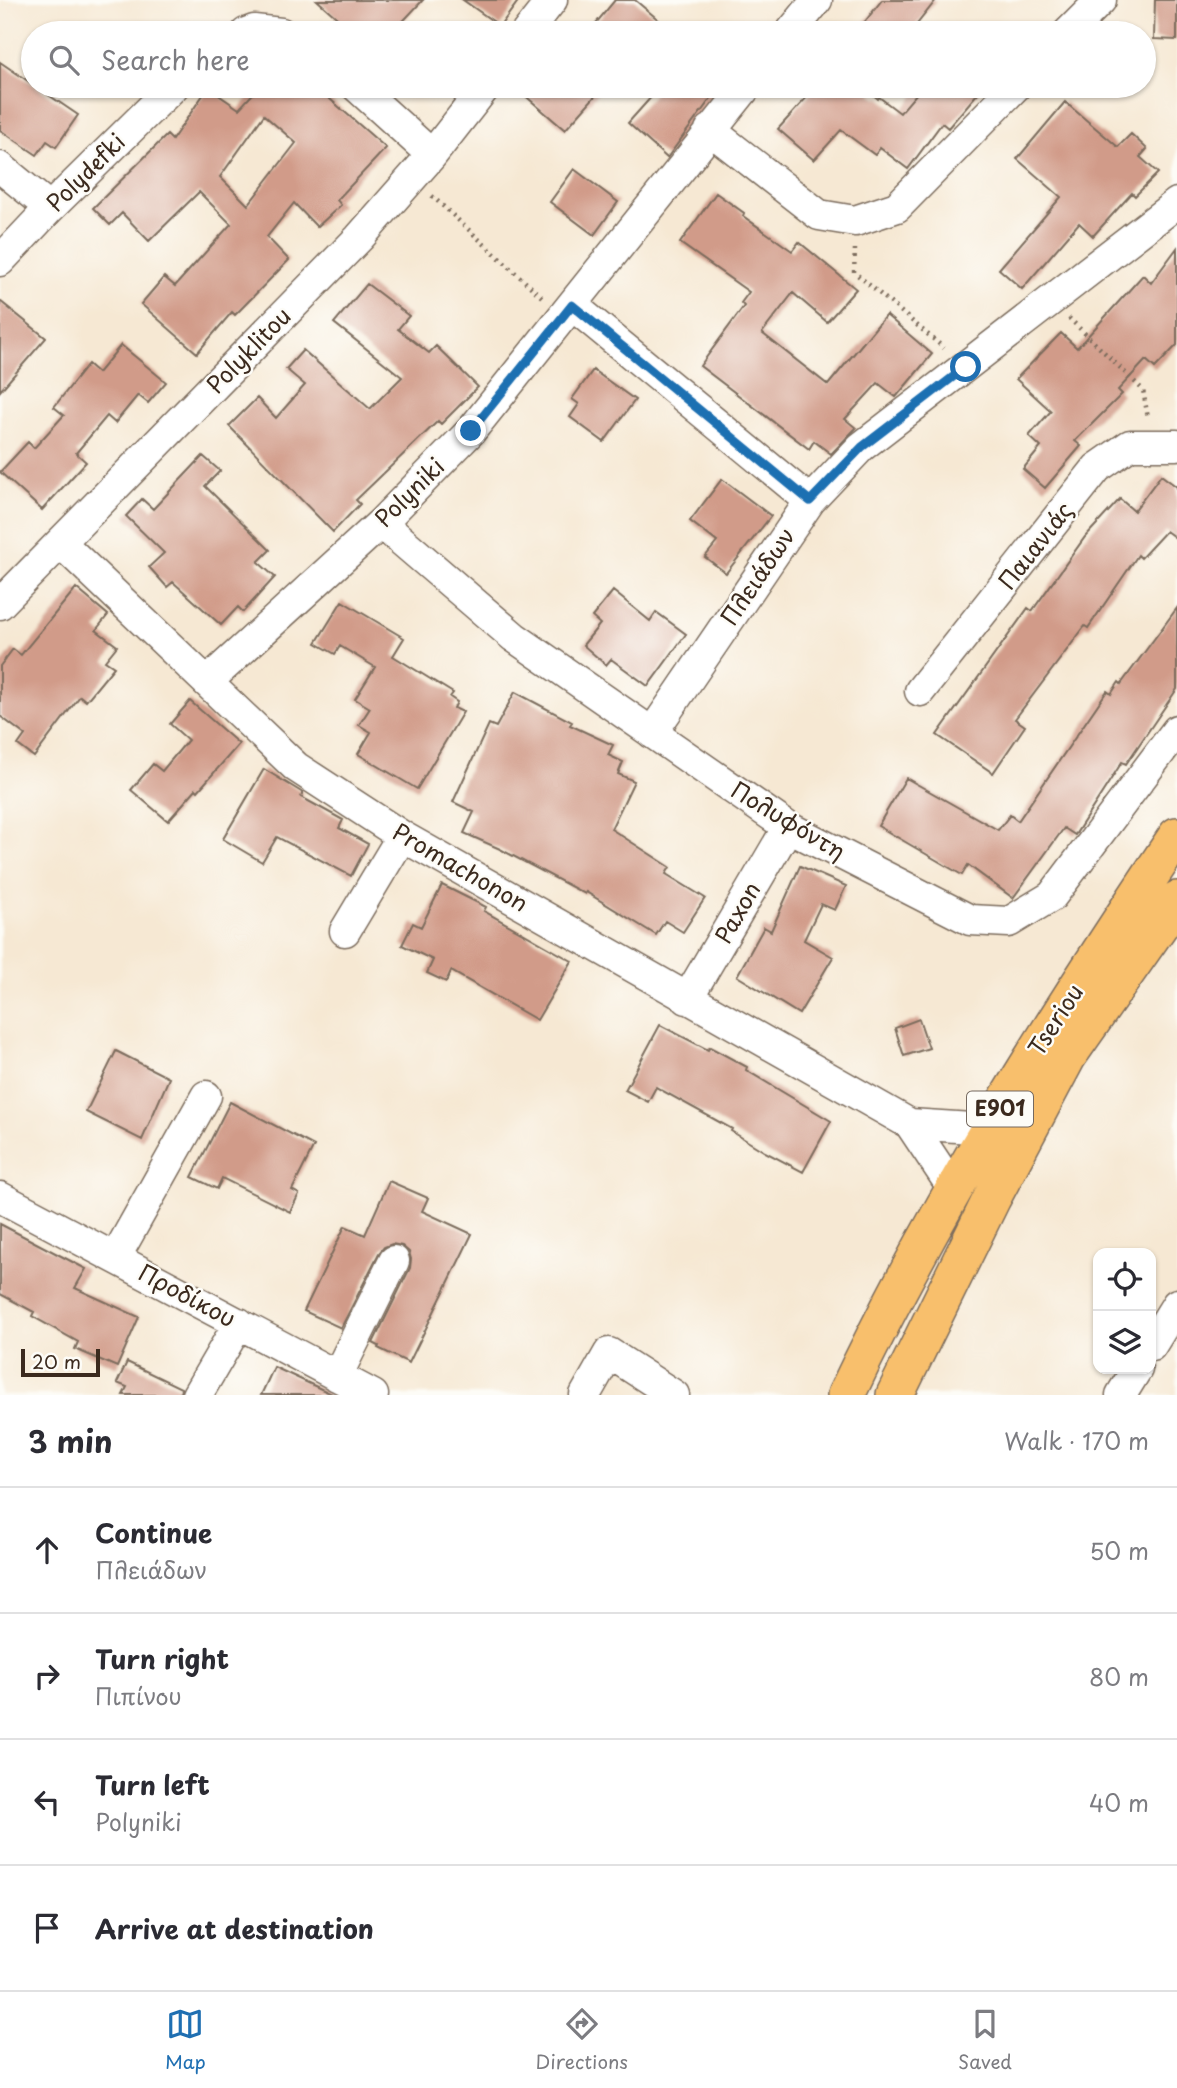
<!DOCTYPE html>
<html lang="en">
<head>
<meta charset="utf-8">
<style>
	body { margin:0; font-family:"Playpen Sans",sans-serif; background:#f7f7f7; color:#2b2b33 }
	.controls { position:absolute; right:21px; bottom:21px; display:grid; overflow:hidden; border-radius:14px; box-shadow:0 2px 5px #0004 }
	.controls button { width:63px; height:63px; display:grid; place-items:center; padding:0; border:0; border-bottom:2px solid #e1e1e2; background:#fff; color:#2b2b33; font:35px sans-serif }
	.scale { position:absolute; left:21px; bottom:18px; width:79px; box-sizing:border-box; padding-left:7px; border:4px solid #3b2a1e; border-top:0; font-size:19px; line-height:24px; white-space:nowrap; color:#3b2a1e; -webkit-text-stroke:5px #fdfcf7; paint-order:stroke }
	.stop { position:absolute; width:21px; height:21px; margin:-16px; border:5px solid #1f6fb2; border-radius:50%; background:#fff }
	.stop.end { background:#1f6fb2; border-color:#fff; box-shadow:0 2px 7px #0008 }
	.list { margin:0; padding:0; list-style:none }
	h2 { display:flex; justify-content:space-between; align-items:center; height:91px; margin:0; padding:0 28px; font-size:30px }
	h2 small { font-size:23px; font-weight:400; color:#7c7c81 }
	.list li { display:grid; grid-template-columns:46px 1fr auto; gap:21px; align-items:center; box-sizing:border-box; height:126px; padding:0 28px; border-top:2px solid #e1e1e2 }
	.list b { display:block; font-size:26px; white-space:nowrap }
	.list p { margin:0; font-size:23px; white-space:nowrap; color:#7c7c81 }
	.list em { font-size:23px; font-style:normal; color:#7c7c81 }
	.icon { flex:none; width:38px; height:38px; fill:none; stroke:currentColor; stroke-width:2; stroke-linecap:round; stroke-linejoin:round }
	.map { position:relative; flex:none; width:1177px; height:1395px; overflow:hidden }
	.search { position:absolute; background:#fff; box-shadow:0 2px 5px #0004; left:21px; right:21px; top:21px; height:77px; display:flex; align-items:center; gap:18px; box-sizing:border-box; padding:0 24px; border-radius:38px; color:#7c7c81; font-size:26px }
	.sheet { height:595px; background:#fff }
	nav { display:flex; justify-content:space-around; align-items:center; box-sizing:border-box; height:98px; border-top:2px solid #e1e1e2; background:#fff; font-size:19px; color:#7c7c81 }
	nav a { display:grid; justify-items:center; gap:4px }
	nav .on { color:#1f6fb2 }
	.map>svg:first-child { display:block }
	.building { fill:#d19b89; fill-rule:evenodd }
	.lines { fill:none; stroke-linecap:round; stroke-linejoin:round }
	.minor-casing { stroke:#7c6c5d; stroke-width:33 }
	.major-casing { stroke:#7c6c5d; stroke-width:40 }
	.path { stroke:#7c6c5d; stroke-width:4.5; stroke-dasharray:2 5; stroke-linecap:butt }
	.minor { stroke:#fff; stroke-width:30 }
	.major { stroke:#f8bf6c; stroke-width:37 }
	.route { stroke:#1f6fb2; stroke-width:9 }
	.labels { text-anchor:middle; stroke-width:5; stroke-linejoin:round; paint-order:stroke }
	.shield { fill:#fdfcf7; stroke:#75695f; stroke-width:2 }
	.shield-label { font-size:21px; font-weight:bold; fill:#3b2a1e }
	.street-label { font-size:23px; fill:#3b2a1e; stroke:#fdfcf7 }
</style>
</head>
<body>
<div class="map">
<svg width="1177" height="1395" viewBox="0 0 1177 1395">
	<rect width="100%" height="100%" fill="#fdfcf7"/>
	<filter id="ink" filterUnits="userSpaceOnUse"><feTurbulence type="fractalNoise" baseFrequency=".0143" numOctaves="2"/><feDisplacementMap in="SourceGraphic" scale="14" xChannelSelector="R" yChannelSelector="G"/><feConvolveMatrix kernelMatrix="1 2 1 2 8 2 1 2 1" color-interpolation-filters="sRGB"/></filter>
	<filter id="wash" filterUnits="userSpaceOnUse"><feTurbulence type="fractalNoise" baseFrequency=".00686" numOctaves="4" result="noise"/><feDisplacementMap in="SourceGraphic" scale="28" xChannelSelector="R" yChannelSelector="G"/><feGaussianBlur stdDeviation="1.57" result="paint"/><feColorMatrix in="noise" values="0 0 0 0 0 0 0 0 0 0 0 0 0 0 0 0 0 1.4 0 .05"/><feComposite in="paint" operator="in"/></filter>
	<g filter="url(#wash)">
		<rect width="100%" height="100%" fill="#f6e8d3"/>
		<g id="blocks">
			<path class="building" d="M317,0H423L392,33H354Z
				M463,0H519L500,26Z
				M615,0H635L674,33H609L596,23Z
				M882,0H936L910,33H856Z
				M1155,0H1177V40L1154,39Z
				M0,62L78,115L56,147L47,141L37,155L0,130Z
				M260,86H315L386,148L337,200L341,205L317,227L294,203L267,237L289,260L235,315L232,312L197,353L141,304L164,277L175,286L231,224L199,192L149,241L122,213L110,225L93,208L167,135L172,140L208,88L239,109ZM264,115L296,143L248,205L220,177Z
				M514,86H604L565,130Z
				M661,86H720L667,158L628,123Z
				M817,86H863L878,99L879,97L900,113L923,86H984L948,128L942,123L908,169L880,148L875,155L841,130L814,160L778,129Z
				M1065,102L1118,147L1131,134L1147,149L1140,157L1158,173L1135,196L1132,193L1093,236L1079,223L1022,289L999,269L1061,197L1017,159Z
				M574,169L618,202L594,235L550,202Z
				M716,193L744,213L743,216L792,251L799,242L856,289L827,322L793,293L762,333L828,385L886,315L932,354L896,397L878,383L845,419L856,428L831,454L814,441L809,449L700,366L744,306L741,303L749,292L680,243Z
				M1177,248V345L1155,368L1146,360L1118,390L1122,394L1075,441L1081,446L1045,488L1023,469L1041,447L1029,436L1051,411L1016,379L1061,333L1077,348L1143,275L1151,283Z
				M367,284L409,316L398,329L429,353L436,346L478,387L441,424L438,421L356,500L360,504L333,532L229,426L257,398L276,418L305,385L286,369L303,350L370,409L402,377L334,323Z
				M0,301L46,338L0,391Z
				M121,345L166,382L148,403L138,395L115,423L107,416L76,453L86,462L42,510L0,472L28,442L34,448L64,415L54,407L88,364L98,373Z
				M593,370L635,400L604,442L570,417L579,404L572,399Z
				M203,456L220,471L205,486L270,550L258,562L275,577L243,612L238,607L221,625L173,582L167,587L149,567L164,553L126,516L142,499L153,509Z
				M1161,475L1177,487V539L1166,531L1141,558L1138,555L1088,628L1085,626L1015,719L1025,726L993,773L937,735L1028,608L1032,611L1085,537L1120,499L1134,511Z
				M722,479L771,516L726,573L705,557L717,542L690,521Z
				M76,588L108,615L96,630L117,646L105,661L114,667L86,701L80,696L34,757L18,745L25,735L0,716V666L13,649L21,655Z
				M613,591L650,621L656,612L686,634L648,686L611,659L606,665L583,645L600,624L592,617Z
				M342,601L404,638L393,656L453,693L450,697L457,702L454,708L463,712L417,789L358,754L371,732L359,725L370,708L355,699L375,667L340,646L335,654L316,643Z
				M1177,608V689L1126,764L1122,762L1075,835L1064,828L1013,898L968,865L962,875L878,826L906,778L998,830L1010,815L1018,821L1107,691L1111,694L1119,682L1121,684Z
				M515,692L572,722L570,725L613,745L608,755L623,762L618,774L634,781L611,829L670,867L666,874L705,898L683,932L665,921L656,935L586,892L585,894L500,849L464,833L474,812L453,802L489,724L496,727Z
				M190,701L239,744L198,791L196,789L168,821L131,790L153,764L162,771L188,740L170,724Z
				M264,769L303,793L301,797L343,820L339,828L368,844L351,876L277,837L262,862L223,839Z
				M800,866L846,886L835,910L821,904L804,940L833,957L799,1014L737,976L764,927L771,931Z
				M442,885L486,907L484,911L572,961L537,1020L451,971L446,982L427,973L433,960L402,945L413,923L421,927Z
				M919,1019L929,1048L904,1056L895,1028Z
				M660,1025L708,1050L710,1047L747,1067L746,1070L831,1121L803,1172L765,1152L731,1131L732,1129L656,1087L648,1102L625,1090Z
				M116,1051L169,1078L142,1140L86,1112Z
				M230,1102L314,1146L292,1190L299,1194L290,1212L222,1178L217,1189L192,1177Z
				M389,1181L428,1198L422,1211L472,1234L409,1363L378,1348L379,1346L373,1343L410,1268L411,1259L409,1252L402,1246L392,1244L384,1247L379,1253L341,1328L304,1311L345,1226L365,1235Z
				M0,1224L86,1269L75,1288L139,1317L117,1367L75,1349L78,1342L32,1316L34,1312L0,1294Z
				M127,1362L181,1388L180,1395H123L127,1387L117,1383Z
				M274,1367L334,1395H261Z"/>
		</g>
	</g>
	<g filter="url(#ink)">
		<use href="#blocks" fill-opacity="0" stroke="#7c6c5d" stroke-width="2"/>
		<g class="lines">
			<defs>
				<path id="minor" d="M246,33L254,30L281,33
					M526,33L552,0
					M790,33L817,0
					M1068,33L1101,0
					M356,86L432,155
					M710,130L819,215L855,221L897,207L1016,86
					M0,167L50,208
					M0,261L50,208L174,86
					M572,305L810,501
					M381,523L514,637L788,827L970,920L1009,922L1052,896L1177,730
					M61,543L296,767L402,836L910,1124L987,1129
					M0,604L359,238L432,155L486,86
					M208,681L381,523L471,431L747,86
					M920,691L1097,468L1130,445H1177
					M652,733L810,501L861,447L1177,203
					M345,931L402,836
					M687,999L788,827
					M910,1124L954,1190
					M0,1197L373,1395
					M115,1258L206,1096
					M1151,1346L1177,1304
					M337,1376L394,1261
					M197,1395L239,1323
					M585,1395L609,1353L674,1395
					M1121,1395L1137,1369"/>
				<path id="major" d="M846,1395C939,1199 1056,1016 1177,836
					M895,1395L992,1198L1067,1057L1177,900"/>
			</defs>
			<use href="#minor" class="minor-casing"/>
			<use href="#major" class="major-casing"/>
			<path class="path" d="M432,196L544,299
				M855,249L854,272L944,348
				M1069,318L1143,390L1148,418"/>
			<use href="#minor" class="minor"/>
			<use href="#major" class="major"/>
		</g>
	</g>
	<g class="lines" filter="url(#ink)">
		<path class="route" d="M471,431L572,305L810,501L862,447L966,367"/>
	</g>
	<g class="labels">
		<rect class="shield" x="967" y="1091.5" width="66" height="35" rx="5"/>
		<g class="shield-label">
			<text x="1000" y="1116">E901</text>
		</g>
		<g class="street-label">
			<text transform="translate(86 173) rotate(-45)" y="8">Polydefki</text>
			<text transform="translate(249 351) rotate(-46)" y="8">Polyklitou</text>
			<text transform="translate(410 493) rotate(-45)" y="8">Polyniki</text>
			<text transform="translate(1036 546) rotate(-52)" y="8">Παιανιάς</text>
			<text transform="translate(758 577) rotate(-56)" y="8">Πλειάδων</text>
			<text transform="translate(788 821) rotate(31)" y="8">Πολυφόντη</text>
			<text transform="translate(460 868) rotate(30)" y="8">Promachonon</text>
			<text transform="translate(738 913) rotate(-60)" y="8">Paxon</text>
			<text transform="translate(1056 1020) rotate(-57)" y="8">Tseriou</text>
			<text transform="translate(187 1296) rotate(28)" y="8">Προδίκου</text>
		</g>
	</g>
</svg>
<div class="controls">
<button><svg class="icon" aria-label="locate" viewBox="0 0 24 24"><circle cx="12" cy="12" r="6"/><path d="M12 2v4M12 18v4M2 12h4M18 12h4"/></svg></button>
<button><svg class="icon" aria-label="layers" viewBox="0 0 24 24"><path d="M12 4l9 5-9 5-9-5zM3 14l9 5 9-5"/></svg></button>
</div>
<div class="scale">20 m</div>
<div class="stop" style="left:966px;top:367px"></div>
<div class="stop end" style="left:471px;top:431px"></div>
<div class="search"><svg class="icon" aria-label="search" viewBox="0 0 24 24"><circle cx="10" cy="10" r="6"/><path d="M15 15l6 6"/></svg>Search here</div>
</div>
<section class="sheet">
<h2>3 min<small>Walk · 170 m</small></h2>
<ul class="list">
<li><svg class="icon" aria-label="ahead" viewBox="0 0 24 24"><path d="M12 20V5M6 11l6-6 6 6"/></svg><div><b>Continue</b><p>Πλειάδων</p></div><em>50 m</em></li>
<li><svg class="icon" aria-label="right" viewBox="0 0 24 24"><path d="M7 20v-9h11M14 6l5 5-5 5"/></svg><div><b>Turn right</b><p>Πιπίνου</p></div><em>80 m</em></li>
<li><svg class="icon" aria-label="left" viewBox="0 0 24 24"><path d="M17 20v-9H6M10 6l-5 5 5 5"/></svg><div><b>Turn left</b><p>Polyniki</p></div><em>40 m</em></li>
<li><svg class="icon" aria-label="arrive" viewBox="0 0 24 24"><path d="M6 21V4h12l-3 4 3 4H6"/></svg><div><b>Arrive at destination</b></div></li>
</ul>
</section>
<nav>
<a class="on"><svg class="icon" aria-label="map" viewBox="0 0 24 24"><path d="M3 6l6-2 6 2 6-2v14l-6 2-6-2-6 2zM9 4v14M15 6v14"/></svg>Map</a>
<a><svg class="icon" aria-label="directions" viewBox="0 0 24 24"><path d="M12 3l9 9-9 9-9-9zM9 14v-3h6M13 9l2 2-2 2"/></svg>Directions</a>
<a><svg class="icon" aria-label="saved" viewBox="0 0 24 24"><path d="M7 4h10v16l-5-4-5 4z"/></svg>Saved</a>
</nav>
</body>
</html>
